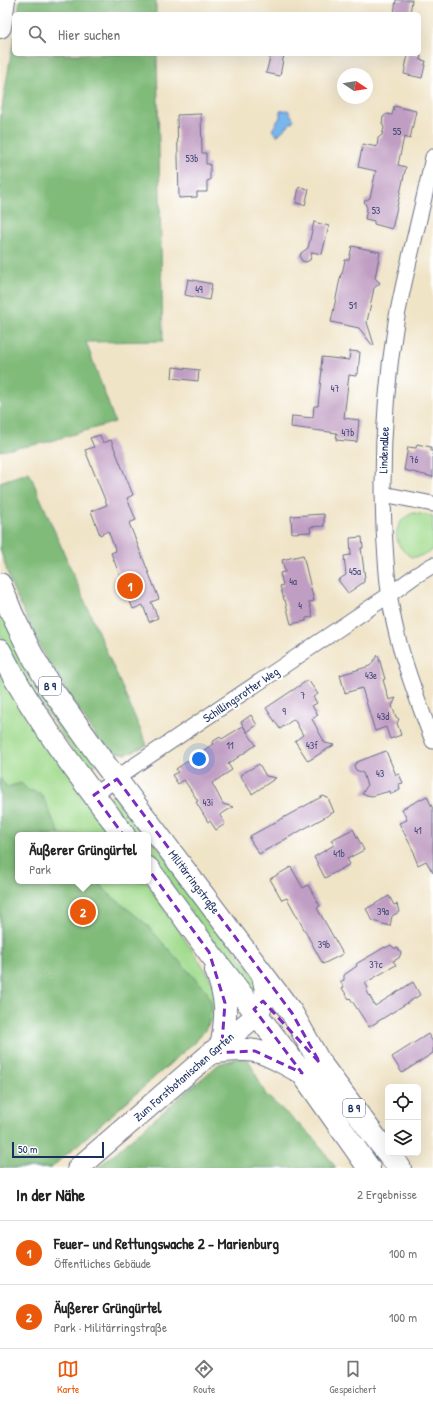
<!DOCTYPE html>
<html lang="de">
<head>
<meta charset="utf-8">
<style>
	body { margin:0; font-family:"Patrick Hand",sans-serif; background:#f6f6f6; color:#222 }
	.controls { position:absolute; right:12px; bottom:12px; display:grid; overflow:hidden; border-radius:6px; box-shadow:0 4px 16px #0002 }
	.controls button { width:36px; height:36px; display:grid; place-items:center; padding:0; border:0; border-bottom:1px solid #e0e0e0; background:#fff; color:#222; font:20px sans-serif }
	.compass { position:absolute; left:337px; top:68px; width:36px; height:36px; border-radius:50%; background:#fff; box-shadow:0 4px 16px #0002; rotate:102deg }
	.scale { position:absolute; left:12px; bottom:10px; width:92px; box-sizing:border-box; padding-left:4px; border:2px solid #1b2f5e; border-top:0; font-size:11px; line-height:14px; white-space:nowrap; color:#1b2f5e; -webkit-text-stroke:3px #fff; paint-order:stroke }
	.you { position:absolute; left:199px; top:759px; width:14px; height:14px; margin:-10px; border:3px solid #fff; border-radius:50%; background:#1a73e8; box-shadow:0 0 0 6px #1a73e833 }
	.badge { display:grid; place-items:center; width:26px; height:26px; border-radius:50%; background:#ea580c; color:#fff; font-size:13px; font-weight:700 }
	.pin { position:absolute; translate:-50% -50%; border:2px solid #fff; box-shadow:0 1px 4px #0006 }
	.popup { position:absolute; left:15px; top:832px; width:136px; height:52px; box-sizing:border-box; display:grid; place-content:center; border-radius:6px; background:#fff; filter:drop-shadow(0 1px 3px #0005); font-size:13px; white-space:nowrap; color:#767676 }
	.popup b { font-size:15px; color:#222 }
	.popup::after { content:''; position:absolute; left:50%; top:100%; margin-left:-8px; border:8px solid transparent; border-top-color:#fff }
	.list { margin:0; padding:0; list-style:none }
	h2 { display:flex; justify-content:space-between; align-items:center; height:52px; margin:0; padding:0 16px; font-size:17px }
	h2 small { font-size:13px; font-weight:400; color:#767676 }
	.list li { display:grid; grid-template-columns:26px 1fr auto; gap:12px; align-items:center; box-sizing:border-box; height:64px; padding:0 16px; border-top:1px solid #e0e0e0 }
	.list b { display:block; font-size:15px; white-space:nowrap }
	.list p { margin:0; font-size:13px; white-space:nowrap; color:#767676 }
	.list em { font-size:13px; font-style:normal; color:#767676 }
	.icon { flex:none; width:22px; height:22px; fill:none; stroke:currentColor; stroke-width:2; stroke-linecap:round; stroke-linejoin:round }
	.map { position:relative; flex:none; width:433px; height:1168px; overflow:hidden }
	.search { position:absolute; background:#fff; box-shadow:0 4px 16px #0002; left:12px; right:12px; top:12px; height:44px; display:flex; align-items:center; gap:10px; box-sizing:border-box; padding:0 14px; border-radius:6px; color:#767676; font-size:15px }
	.sheet { height:180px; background:#fff }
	nav { display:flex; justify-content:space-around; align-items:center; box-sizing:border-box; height:56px; border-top:1px solid #e0e0e0; background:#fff; font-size:11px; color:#767676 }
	nav a { display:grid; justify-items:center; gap:2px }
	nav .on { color:#ea580c }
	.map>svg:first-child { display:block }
	.green { fill:#a1db8e; stroke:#5e8576 }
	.forest { fill:#80bb79; stroke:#4e756c }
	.water { fill:#7ab6ec; stroke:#4a72a5 }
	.building { fill:#c09dc3 }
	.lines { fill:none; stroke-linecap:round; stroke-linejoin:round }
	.street-casing { stroke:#666e83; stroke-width:17 }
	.secondary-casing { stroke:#666e83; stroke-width:23 }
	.primary-casing { stroke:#666e83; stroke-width:24 }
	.street { stroke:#fff; stroke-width:15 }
	.secondary { stroke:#fff; stroke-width:21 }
	.primary { stroke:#fff; stroke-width:22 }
	.marked { fill:none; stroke:#7b2cbf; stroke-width:3; stroke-dasharray:8 5; stroke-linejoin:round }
	.labels { text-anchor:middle; stroke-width:4; stroke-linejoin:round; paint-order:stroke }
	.number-label { font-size:10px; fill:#444a77 }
	.shield { fill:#fff; stroke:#5f6d8e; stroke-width:1 }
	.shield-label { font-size:11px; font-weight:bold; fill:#1b2f5e }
	.street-label { font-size:12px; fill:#1b2f5e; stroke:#fff }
</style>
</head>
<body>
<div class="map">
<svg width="433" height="1168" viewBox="0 0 433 1168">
	<rect width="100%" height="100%" fill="#fff"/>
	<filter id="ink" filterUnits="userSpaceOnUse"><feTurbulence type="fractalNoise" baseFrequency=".025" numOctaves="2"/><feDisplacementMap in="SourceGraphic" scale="8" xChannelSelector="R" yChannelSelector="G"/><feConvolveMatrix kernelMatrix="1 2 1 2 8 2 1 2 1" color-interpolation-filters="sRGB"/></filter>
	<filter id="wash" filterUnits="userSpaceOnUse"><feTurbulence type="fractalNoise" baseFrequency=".012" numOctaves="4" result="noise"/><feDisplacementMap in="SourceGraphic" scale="16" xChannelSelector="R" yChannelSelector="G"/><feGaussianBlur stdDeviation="0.9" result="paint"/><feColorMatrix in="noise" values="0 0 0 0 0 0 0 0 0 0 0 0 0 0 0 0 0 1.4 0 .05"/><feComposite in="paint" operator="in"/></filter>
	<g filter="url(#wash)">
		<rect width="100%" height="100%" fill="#f0e4c7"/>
		<path class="green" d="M414,513L433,516V550C428,552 419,558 413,557C409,557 407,554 405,552C390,540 396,518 414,513Z
			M0,603L97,763L87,771L24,679L0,633Z
			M0,668L114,835H18V881H146L204,968L216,988L219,1010L198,1039L51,1168H0Z
			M117,793L256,978L257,991H250L148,854V835H134L110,801V797L113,794Z"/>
		<path class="forest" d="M20,0H156V14H18Z
			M14,36V54H157L163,341L86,342L115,422L44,443L0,451V120Z
			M29,472L147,745L127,754L106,751L48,663L12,587L0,549V482Z
			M0,778L7,787L21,783L28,790L40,793C49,806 52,822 61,835H18V881H97L109,894L145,923L207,992L211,1002L212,1008L206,1029L198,1039L51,1168H0Z
			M238,1058L248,1059L266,1095L313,1137L336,1168H97L219,1064Z"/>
		<path class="water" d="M288,110L294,120L277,136L272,130L280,117V111Z"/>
		<g id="blocks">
			<path class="building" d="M396,0H412L410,14H394Z
				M271,54H284L280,76L266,73Z
				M408,54H421L420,60L426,61L422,78L404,74Z
				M394,106L416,111L410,139L404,137L398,165L406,167L392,229L374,224V221L365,219L367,208L364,201L370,198L376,171L358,167L363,144L377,147L378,138L382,135L384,128L382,123L383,117L387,114L392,115Z
				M201,114L202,153H206V164H210V180L207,181V192H197V197L179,198L177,115Z
				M299,187L309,189L305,205L296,203Z
				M314,222L329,226L322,254L312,252L310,260L306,262L302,261L300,257L301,253L308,248Z
				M352,246L380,252L375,278L380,283L374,288L367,322L374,345L373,346L359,328L331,322L341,274H342L345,260H349Z
				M188,279L212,284L209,300L185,295Z
				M350,351L360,352L359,362L358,374L356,373V376L349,375L344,418L359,420L357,442L336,440L337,433L291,427L292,416L313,418L314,406H318L322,369H321L322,357L349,360Z
				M173,367L199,370L198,381L172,378Z
				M100,435L103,443L111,440L133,495L127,498L136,520L129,523L159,599L151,602L158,618L149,622L143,605L133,609L111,553L116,551L108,531L100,535L91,511L107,505L85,450L94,447L90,438Z
				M417,444L431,447V451H433V477L404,470L408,447L416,448Z
				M324,514V526L310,527L311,532L292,533L291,516Z
				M362,537L363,548H361L365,578H364V582L348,593L338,580L346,575L344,556L351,555L350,538Z
				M303,555L314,601L309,602L313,617L306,618V621L291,624L285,600H284L280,586L283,585L280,573L285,572L282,560Z
				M378,655L385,679L383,680L389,700L396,698L392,706L396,717L399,719L397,723L401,735L390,739L386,727L375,731L362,688L345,693L340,675L370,666Z
				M308,680L318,694L313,697L317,703L312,706L318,715L312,719L325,743L334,745L308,761L295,741L303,735L294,719L280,729L266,708Z
				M251,715L257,725L247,732L241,722Z
				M243,726L256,745L228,764L232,770L212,783L223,804L233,807L220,815L225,824L216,830L210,821L208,822L196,802L198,801L184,780L178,784L172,775L178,772L176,769L213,744L212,742L220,737L222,739Z
				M386,751L396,775L399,774L403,783L399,784L400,790L391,794L390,791L372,796L362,794L367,786L363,773L356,770L354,766L357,762Z
				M259,764L266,776L276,778L252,794L240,775Z
				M323,796L328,798L334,812L259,854L249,838H251L250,836Z
				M427,796L433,809V873L426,861L418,865L414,855L415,854L399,823L407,820L402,809Z
				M353,829L364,850L347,859L350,864L325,878L314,857L334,845L331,840Z
				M291,867L303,888L308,885L320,906L317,908L343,954L323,964L287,898L282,900L270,879Z
				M389,896L394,905L397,904L399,912L392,916L390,926L373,921L366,909Z
				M391,945L394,948H398L401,953L399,958L393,961L396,965L365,983L368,988L366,989L375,1006L413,982L420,995L369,1027L350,998L349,999L342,988L344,987L340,982L344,980V975L357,966L356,964L385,947V948Z
				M428,1034L433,1042V1053L402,1073L392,1057Z"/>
		</g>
	</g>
	<g filter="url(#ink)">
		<use href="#blocks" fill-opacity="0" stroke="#666e83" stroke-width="1"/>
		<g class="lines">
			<defs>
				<path id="street" d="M433,157C422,212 406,267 396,322C385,390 381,459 384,527C386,564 388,600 397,635C406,671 420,707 433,741
					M383,494L433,504
					M94,795L134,766L389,595L415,576L433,565"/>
				<path id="secondary" d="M78,1168L211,1053L258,1014L263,1003L265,994V988L262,973"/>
				<path id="primary" d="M0,27L4,0
					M0,584L12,614L31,653L51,688L104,763L292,1013L320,1063L378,1141L400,1168
					M0,651C34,717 79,776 124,835
					M148,868L209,952L302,1073L369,1168
					M216,970C227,1000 227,1012 222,1043
					M211,1053C225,1051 240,1048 255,1051C269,1053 284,1064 297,1070"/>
			</defs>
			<use href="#street" class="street-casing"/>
			<use href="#secondary" class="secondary-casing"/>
			<use href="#primary" class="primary-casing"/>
			<use href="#street" class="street"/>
			<use href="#secondary" class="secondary"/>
			<use href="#primary" class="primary"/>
		</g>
	</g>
	<path class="marked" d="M117,779L292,1013L320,1063L263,1001L254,1009L302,1073L255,1051L211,1053L222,1043L225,1003L209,952L94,795Z"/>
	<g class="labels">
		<g class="number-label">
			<text x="397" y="135">55</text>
			<text x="192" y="162">53b</text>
			<text x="376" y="214">53</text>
			<text x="199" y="293">49</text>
			<text x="353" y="309">51</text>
			<text x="335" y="392">47</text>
			<text x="348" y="436">47b</text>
			<text x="414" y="463">76</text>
			<text x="355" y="575">45a</text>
			<text x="293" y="585">4a</text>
			<text x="300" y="609">4</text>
			<text x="371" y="679">43e</text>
			<text x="303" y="699">7</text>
			<text x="284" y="715">9</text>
			<text x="383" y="720">43d</text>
			<text x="230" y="749">11</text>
			<text x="312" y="749">43f</text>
			<text x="380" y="777">43</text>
			<text x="208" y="806">43i</text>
			<text x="418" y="834">41</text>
			<text x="339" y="857">41b</text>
			<text x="383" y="915">39a</text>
			<text x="324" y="948">39b</text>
			<text x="376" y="968">37c</text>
		</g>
		<g class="shield">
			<rect x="39" y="677" width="22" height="18" rx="3"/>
			<rect x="343" y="1099" width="22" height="18" rx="3"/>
		</g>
		<g class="shield-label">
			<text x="50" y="690">B 9</text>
			<text x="354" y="1112">B 9</text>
		</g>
		<g class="street-label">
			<text transform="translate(384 450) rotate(-88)" y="4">Lindenallee</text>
			<text transform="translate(241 695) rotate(-34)" y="4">Schillingsrotter Weg</text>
			<text transform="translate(194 882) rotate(53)" y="4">Militärringstraße</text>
			<text transform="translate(184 1077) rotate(-41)" y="4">Zum Forstbotanischen Garten</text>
		</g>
	</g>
</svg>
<div class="controls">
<button><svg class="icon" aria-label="locate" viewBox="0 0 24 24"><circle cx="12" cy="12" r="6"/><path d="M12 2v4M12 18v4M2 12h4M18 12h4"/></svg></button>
<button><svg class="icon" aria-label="layers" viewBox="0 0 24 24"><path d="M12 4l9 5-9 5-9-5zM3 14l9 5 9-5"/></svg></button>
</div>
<svg class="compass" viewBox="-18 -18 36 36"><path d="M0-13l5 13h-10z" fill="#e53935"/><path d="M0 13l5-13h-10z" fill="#767676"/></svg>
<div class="scale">50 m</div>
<div class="you"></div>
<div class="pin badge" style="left:130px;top:586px">1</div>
<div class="pin badge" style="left:83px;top:912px">2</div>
<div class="popup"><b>Äußerer Grüngürtel</b>Park</div>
<div class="search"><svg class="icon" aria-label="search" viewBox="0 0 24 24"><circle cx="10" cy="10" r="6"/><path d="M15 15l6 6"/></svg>Hier suchen</div>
</div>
<section class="sheet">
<h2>In der Nähe<small>2 Ergebnisse</small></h2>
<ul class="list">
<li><span class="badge">1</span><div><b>Feuer- und Rettungswache 2 - Marienburg</b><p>Öffentliches Gebäude</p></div><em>100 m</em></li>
<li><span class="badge">2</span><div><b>Äußerer Grüngürtel</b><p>Park · Militärringstraße</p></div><em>100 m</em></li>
</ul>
</section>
<nav>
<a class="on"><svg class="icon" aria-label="map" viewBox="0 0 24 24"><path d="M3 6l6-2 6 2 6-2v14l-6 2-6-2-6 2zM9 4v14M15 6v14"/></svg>Karte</a>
<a><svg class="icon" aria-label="directions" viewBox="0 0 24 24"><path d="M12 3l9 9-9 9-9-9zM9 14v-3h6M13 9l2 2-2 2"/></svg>Route</a>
<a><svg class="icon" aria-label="saved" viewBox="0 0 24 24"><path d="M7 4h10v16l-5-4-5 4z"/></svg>Gespeichert</a>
</nav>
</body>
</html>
